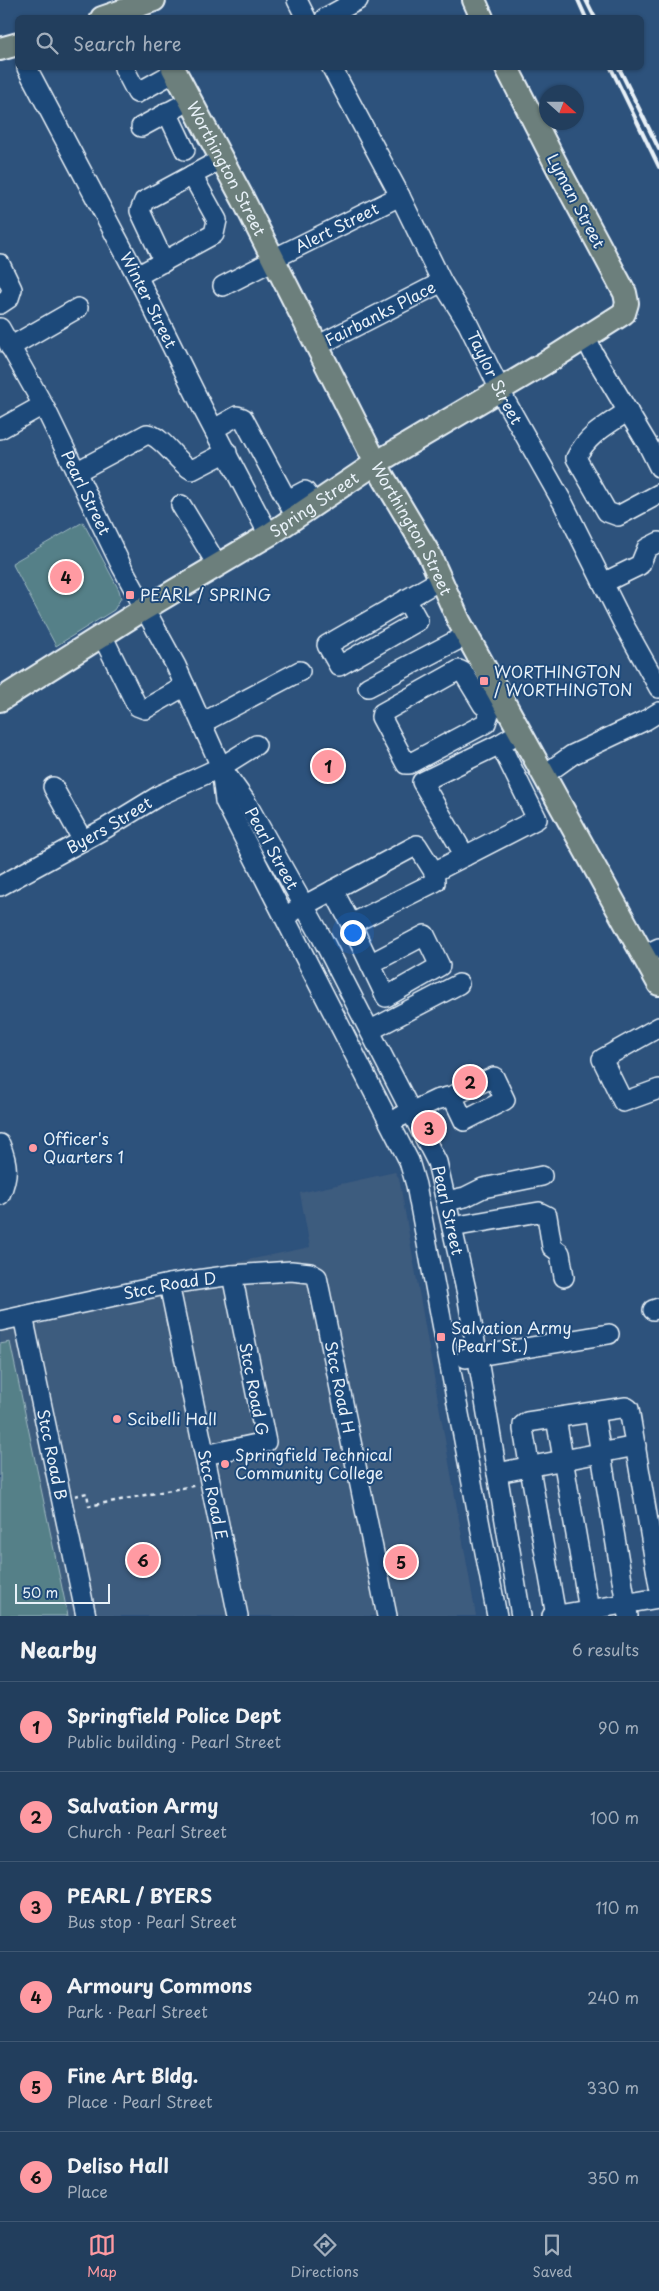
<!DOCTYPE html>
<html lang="en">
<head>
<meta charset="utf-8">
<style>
	body { margin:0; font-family:"Playpen Sans",sans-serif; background:#2e4966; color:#f1f3f6 }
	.compass { position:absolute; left:539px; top:85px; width:45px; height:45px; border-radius:50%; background:#223e5d; box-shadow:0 1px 4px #0004; rotate:111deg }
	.scale { position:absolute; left:15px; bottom:12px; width:95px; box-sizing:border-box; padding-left:5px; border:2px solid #e8f1f8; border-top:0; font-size:14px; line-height:18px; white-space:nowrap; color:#e8f1f8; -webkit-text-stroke:4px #1f4a7a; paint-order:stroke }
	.you { position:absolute; left:352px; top:932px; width:18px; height:18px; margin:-12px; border:4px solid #fff; border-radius:50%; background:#1a73e8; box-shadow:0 0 0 8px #1a73e833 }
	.badge { display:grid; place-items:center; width:32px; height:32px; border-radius:50%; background:#ff9aa2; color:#111; font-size:16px; font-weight:700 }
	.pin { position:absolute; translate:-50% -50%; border:2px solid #fff; box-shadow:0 1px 5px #0006 }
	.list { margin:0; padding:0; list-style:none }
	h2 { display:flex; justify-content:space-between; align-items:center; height:65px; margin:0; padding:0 20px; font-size:21px }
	h2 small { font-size:16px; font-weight:400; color:#a2aebc }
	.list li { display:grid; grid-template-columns:32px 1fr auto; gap:15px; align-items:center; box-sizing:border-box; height:90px; padding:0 20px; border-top:1px solid #3f5772 }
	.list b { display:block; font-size:19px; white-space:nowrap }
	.list p { margin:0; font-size:16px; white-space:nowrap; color:#a2aebc }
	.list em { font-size:16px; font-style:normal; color:#a2aebc }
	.icon { flex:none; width:28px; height:28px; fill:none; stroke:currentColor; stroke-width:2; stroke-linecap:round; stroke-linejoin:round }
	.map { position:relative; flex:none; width:659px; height:1616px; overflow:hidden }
	.search { position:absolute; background:#223e5d; box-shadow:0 1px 4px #0004; left:15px; right:15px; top:15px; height:55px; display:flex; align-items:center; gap:12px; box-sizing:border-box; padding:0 18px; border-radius:8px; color:#a2aebc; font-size:19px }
	.sheet { height:605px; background:#223e5d }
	nav { display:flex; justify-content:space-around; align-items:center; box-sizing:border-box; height:70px; border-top:1px solid #3f5772; background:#223e5d; font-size:14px; color:#a2aebc }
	nav a { display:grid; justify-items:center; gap:2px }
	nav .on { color:#ff9aa2 }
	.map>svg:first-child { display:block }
	.built { fill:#3e5b7e }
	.green { fill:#548088; stroke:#9eb8c0 }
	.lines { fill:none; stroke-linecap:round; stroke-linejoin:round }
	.minor-casing { stroke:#e8f1f8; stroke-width:22 }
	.major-casing { stroke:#e8f1f8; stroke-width:26 }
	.path { stroke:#e8f1f8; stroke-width:2.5; stroke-dasharray:4 4; stroke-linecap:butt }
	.minor { stroke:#1f4a7a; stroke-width:19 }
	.major { stroke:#6c7f7c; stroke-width:22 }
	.rail { stroke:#e8f1f8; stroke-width:4 }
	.poi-dot { fill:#ff9aa2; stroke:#1f4a7a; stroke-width:2 }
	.labels { text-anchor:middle; stroke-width:4; stroke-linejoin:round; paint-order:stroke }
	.street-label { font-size:16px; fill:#e8f1f8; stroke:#1f4a7a }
	.poi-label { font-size:16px; fill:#e8f1f8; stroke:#1f4a7a; text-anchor:start }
</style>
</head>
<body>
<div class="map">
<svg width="659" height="1616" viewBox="0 0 659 1616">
	<rect width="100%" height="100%" fill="#2d527c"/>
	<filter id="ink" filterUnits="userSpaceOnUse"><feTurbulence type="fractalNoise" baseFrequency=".02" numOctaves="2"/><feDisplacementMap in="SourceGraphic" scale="10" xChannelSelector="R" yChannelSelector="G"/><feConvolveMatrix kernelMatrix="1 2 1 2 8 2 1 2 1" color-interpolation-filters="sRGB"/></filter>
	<g filter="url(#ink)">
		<path class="built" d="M395,1172L399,1178L476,1616H0V1312L310,1247L300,1193Z"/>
		<path class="green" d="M83,522L119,590L121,598L114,610L56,646L12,563Z
			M10,1342L68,1616H0V1344Z"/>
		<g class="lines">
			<defs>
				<g id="minor">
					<path d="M297,0L306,18"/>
					<path d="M325,18L358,0"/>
					<path id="s1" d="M27,68L137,276L203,409L269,535"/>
					<path d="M124,68L137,93L175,72"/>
					<path id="s2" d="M332,68L397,190L442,282L468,324L506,402L563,503L624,625L659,688"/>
					<path d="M167,112L185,150"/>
					<path d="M141,127L189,101"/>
					<path id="s3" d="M273,259L400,196"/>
					<path d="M164,262L140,211L144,201L222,159"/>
					<path d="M0,264L12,289L9,298L0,304"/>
					<path d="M137,276L214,234L217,220L192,175"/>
					<path d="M223,286L274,260"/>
					<path id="s4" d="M0,328L47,412L122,567L176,666L221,767L246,802L321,936L437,1162L467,1294L521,1616"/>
					<path d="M586,338L593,353L648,445L659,467"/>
					<path id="s5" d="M317,346L442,282"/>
					<path d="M10,347L78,308"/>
					<path d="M628,411C607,425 587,435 576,458L607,512L618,516L659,494"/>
					<path d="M0,429L43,405"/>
					<path d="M214,429L237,416L243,418L296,517"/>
					<path d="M76,472L147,434C163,436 177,463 192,470L227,452"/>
					<path d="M288,500L305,491L315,504"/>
					<path d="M181,505L218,566"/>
					<path d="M603,583L640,565L647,548L659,542"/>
					<path d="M406,599L418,621L339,666L327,645L440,580"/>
					<path d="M102,635L137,706L145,709L185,686"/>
					<path d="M368,687L467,635"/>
					<path d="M490,710L483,705L463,672L459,670L382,713L381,717L406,764H409L486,723L490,710L504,702"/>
					<path d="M202,723L300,671"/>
					<path d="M221,768L225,801L409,1161L416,1185L497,1616"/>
					<path d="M544,775L572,755L646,720L659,712"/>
					<path d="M53,787L83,841"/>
					<path d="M465,856L422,782L500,744"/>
					<path id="s6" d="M0,886L106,828L160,795L221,767L256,745"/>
					<path d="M333,890L351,924"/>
					<path d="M294,911L417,845L434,872L537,819L500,744L520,732"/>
					<path d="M644,955L659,948"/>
					<path d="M370,964L425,935L440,966L386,997L351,924L435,882L434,872"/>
					<path d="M659,1027L602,1059L623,1102L659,1089"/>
					<path d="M371,1030L459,984"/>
					<path d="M400,1117L436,1100L452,1096L494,1077L505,1100L464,1121L452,1096"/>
					<path d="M0,1144C8,1164 9,1174 0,1195"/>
					<path d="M446,1201L465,1197L483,1188L542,1176"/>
					<path d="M452,1227L539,1212L547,1216L552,1247L560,1253L564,1277"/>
					<path id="s7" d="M169,1284L238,1616"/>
					<path d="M653,1310L659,1308"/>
					<path id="s8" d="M23,1316L169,1284L232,1275L291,1271L310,1273L317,1277L387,1616"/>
					<path id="s9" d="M0,1321L23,1316L86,1616"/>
					<path d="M466,1358L609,1334"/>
					<path d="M594,1412L628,1616"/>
					<path d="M556,1418L590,1616"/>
					<path d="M205,1455L266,1442L232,1275"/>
					<path d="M497,1473L636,1446"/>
					<path d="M552,1616L659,1598"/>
					<path d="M556,1616L523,1429V1425L527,1422L626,1407L629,1409L659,1586"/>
				</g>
				<g id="major">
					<path d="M474,0L482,18"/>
					<path d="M102,18L154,0"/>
					<path d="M0,49L18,44"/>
					<path id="s10" d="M173,68L243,199L382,475L429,554L459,621L659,984"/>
					<path id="s11" d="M0,700L144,609L272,533L376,463L550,360L624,313L627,303L625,293L561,174L507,68"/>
				</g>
			</defs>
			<use href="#minor" class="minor-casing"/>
			<use href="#major" class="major-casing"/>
			<path class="path" d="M75,1496L87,1493L89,1506L197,1485"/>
			<use href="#minor" class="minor"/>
			<use href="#major" class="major"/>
			<path class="rail" d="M578,0L586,18
				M586,0L595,18
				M611,68L659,167
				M619,68L659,149"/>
		</g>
	</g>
	<g class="poi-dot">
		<rect x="125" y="590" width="10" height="10" rx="2.5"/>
		<rect x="479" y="676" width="10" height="10" rx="2.5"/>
		<circle cx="33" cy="1148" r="5"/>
		<rect x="436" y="1332" width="10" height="10" rx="2.5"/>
		<circle cx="117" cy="1419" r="5"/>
		<circle cx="225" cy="1464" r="5"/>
	</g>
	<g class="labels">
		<g class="street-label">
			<text dy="6" stroke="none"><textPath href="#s10" startOffset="114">Worthington Street</textPath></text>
			<text transform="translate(576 201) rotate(62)" y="6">Lyman Street</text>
			<text dy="6" stroke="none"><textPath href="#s3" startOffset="71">Alert Street</textPath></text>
			<text dy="6" stroke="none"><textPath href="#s1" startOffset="262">Winter Street</textPath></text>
			<text dy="6" stroke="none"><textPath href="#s5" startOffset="71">Fairbanks Place</textPath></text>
			<text dy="6" stroke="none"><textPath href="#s2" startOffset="350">Taylor Street</textPath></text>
			<text dy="6" stroke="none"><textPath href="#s4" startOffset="186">Pearl Street</textPath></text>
			<text dy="6" stroke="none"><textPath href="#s11" startOffset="370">Spring Street</textPath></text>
			<text dy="6" stroke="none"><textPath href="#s10" startOffset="519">Worthington Street</textPath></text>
			<text dy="6" stroke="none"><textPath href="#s6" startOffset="125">Byers Street</textPath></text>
			<text dy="6" stroke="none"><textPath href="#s4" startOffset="588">Pearl Street</textPath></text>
			<text dy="6" stroke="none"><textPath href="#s4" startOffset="992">Pearl Street</textPath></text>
			<text dy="6" stroke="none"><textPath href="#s8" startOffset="150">Stcc Road D</textPath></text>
			<text dy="6" stroke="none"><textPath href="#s8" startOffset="412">Stcc Road H</textPath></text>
			<text transform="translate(254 1389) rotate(79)" y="6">Stcc Road G</text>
			<text dy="6" stroke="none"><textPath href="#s9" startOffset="165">Stcc Road B</textPath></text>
			<text dy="6" stroke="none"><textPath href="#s7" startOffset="215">Stcc Road E</textPath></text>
		</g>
		<g class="poi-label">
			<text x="140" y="601">PEARL / SPRING</text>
			<text x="494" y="678">WORTHINGTON<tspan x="494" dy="18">/ WORTHINGTON</tspan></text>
			<text x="43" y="1145">Officer's<tspan x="43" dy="18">Quarters 1</tspan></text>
			<text x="451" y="1334">Salvation Army<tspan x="451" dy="18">(Pearl St.)</tspan></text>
			<text x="127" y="1425">Scibelli Hall</text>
			<text x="235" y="1461">Springfield Technical<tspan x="235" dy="18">Community College</tspan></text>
		</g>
	</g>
</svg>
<svg class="compass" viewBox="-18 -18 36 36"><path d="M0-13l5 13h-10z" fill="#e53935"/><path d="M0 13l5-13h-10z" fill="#a2aebc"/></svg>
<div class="scale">50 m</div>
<div class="you"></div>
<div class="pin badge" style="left:328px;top:766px">1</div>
<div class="pin badge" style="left:470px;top:1082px">2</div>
<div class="pin badge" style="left:429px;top:1128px">3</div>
<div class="pin badge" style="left:66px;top:577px">4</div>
<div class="pin badge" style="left:401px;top:1562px">5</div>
<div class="pin badge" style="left:143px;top:1560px">6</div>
<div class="search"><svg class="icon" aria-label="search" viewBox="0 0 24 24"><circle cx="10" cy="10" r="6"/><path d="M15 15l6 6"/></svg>Search here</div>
</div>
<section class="sheet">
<h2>Nearby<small>6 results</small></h2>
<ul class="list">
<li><span class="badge">1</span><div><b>Springfield Police Dept</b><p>Public building · Pearl Street</p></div><em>90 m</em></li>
<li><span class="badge">2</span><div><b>Salvation Army</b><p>Church · Pearl Street</p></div><em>100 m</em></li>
<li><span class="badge">3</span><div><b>PEARL / BYERS</b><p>Bus stop · Pearl Street</p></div><em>110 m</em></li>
<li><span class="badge">4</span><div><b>Armoury Commons</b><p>Park · Pearl Street</p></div><em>240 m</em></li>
<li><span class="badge">5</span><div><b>Fine Art Bldg.</b><p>Place · Pearl Street</p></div><em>330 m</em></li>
<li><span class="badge">6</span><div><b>Deliso Hall</b><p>Place</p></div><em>350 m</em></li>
</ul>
</section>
<nav>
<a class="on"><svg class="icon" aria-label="map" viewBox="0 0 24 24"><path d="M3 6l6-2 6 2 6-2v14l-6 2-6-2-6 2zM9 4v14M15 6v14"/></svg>Map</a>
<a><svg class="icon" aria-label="directions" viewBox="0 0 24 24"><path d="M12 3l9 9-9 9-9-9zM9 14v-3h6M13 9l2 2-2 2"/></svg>Directions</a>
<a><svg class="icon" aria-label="saved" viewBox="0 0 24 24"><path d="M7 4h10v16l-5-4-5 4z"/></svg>Saved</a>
</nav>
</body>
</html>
